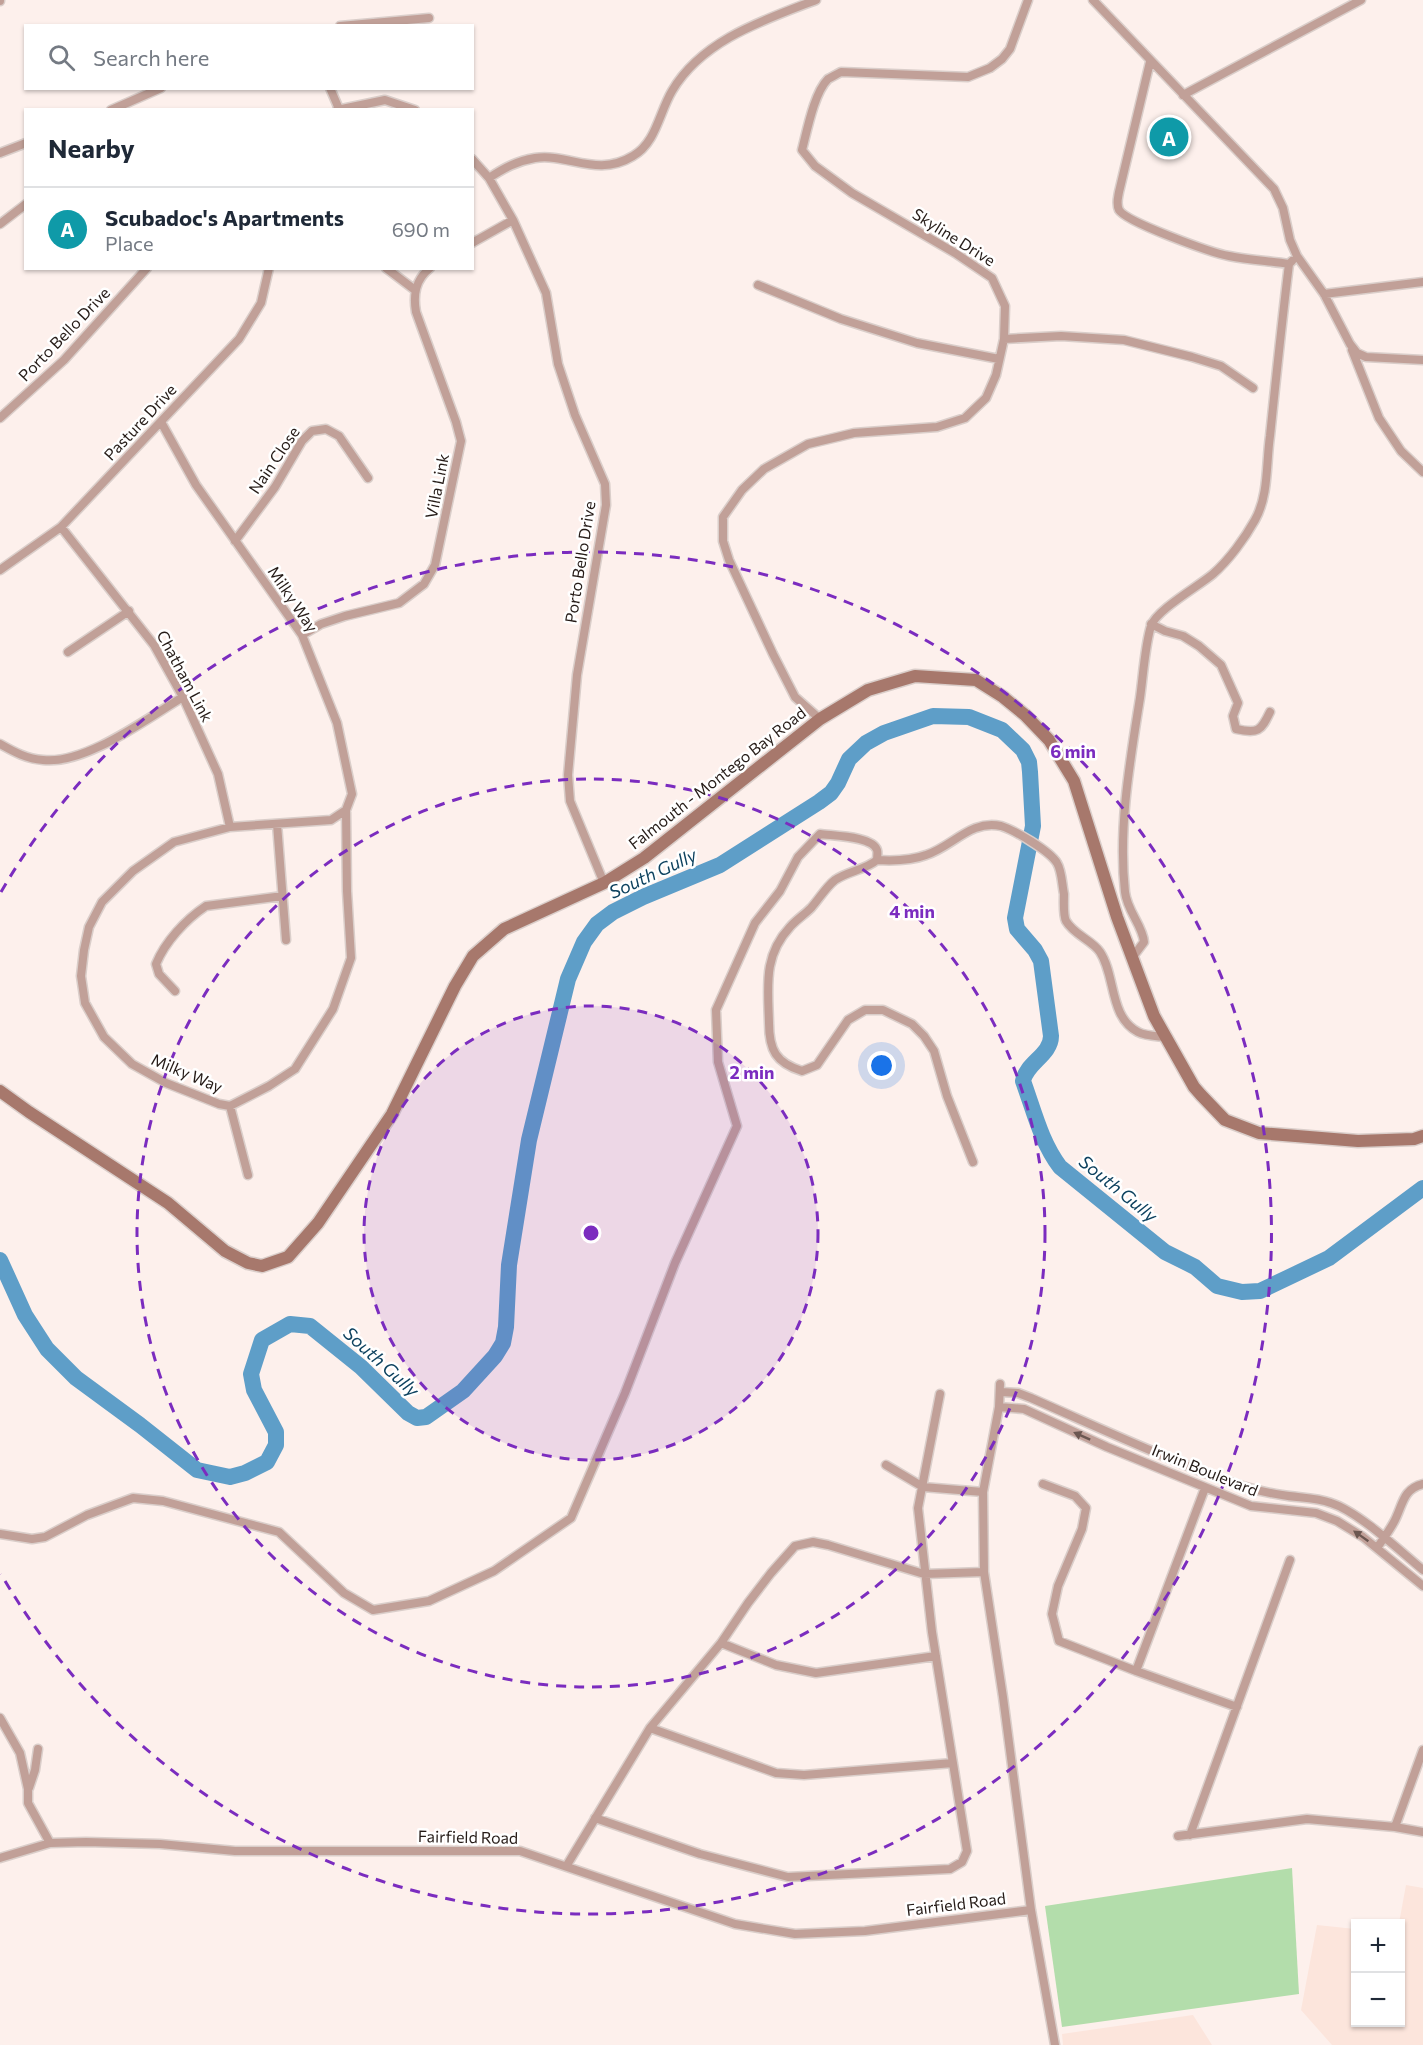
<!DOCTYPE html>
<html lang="en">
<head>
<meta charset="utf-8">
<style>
	body { margin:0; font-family:Commissioner,sans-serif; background:#f6f6f7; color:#1f2937 }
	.controls { position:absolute; right:18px; bottom:18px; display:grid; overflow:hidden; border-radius:0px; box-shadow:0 2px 4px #0004 }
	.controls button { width:54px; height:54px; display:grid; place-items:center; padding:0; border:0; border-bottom:2px solid #e0e1e3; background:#fff; color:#1f2937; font:30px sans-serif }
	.you { position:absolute; left:882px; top:1066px; width:21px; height:21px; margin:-15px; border:4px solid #fff; border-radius:50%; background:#1a73e8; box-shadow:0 0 0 9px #1a73e833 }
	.badge { display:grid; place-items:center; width:39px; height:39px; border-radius:50%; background:#cb3c3f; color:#fff; font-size:20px; font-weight:700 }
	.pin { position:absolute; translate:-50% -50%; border:3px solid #fff; box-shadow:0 2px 6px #0006 }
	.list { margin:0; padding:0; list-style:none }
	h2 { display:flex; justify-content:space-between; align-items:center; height:78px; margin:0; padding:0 24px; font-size:26px }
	h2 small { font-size:20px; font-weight:400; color:#747a83 }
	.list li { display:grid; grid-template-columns:39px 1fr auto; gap:18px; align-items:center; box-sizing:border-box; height:84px; padding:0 24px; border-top:2px solid #e0e1e3 }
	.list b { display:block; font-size:22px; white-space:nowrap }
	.list p { margin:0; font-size:20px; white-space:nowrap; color:#747a83 }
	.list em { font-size:20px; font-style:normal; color:#747a83 }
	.icon { flex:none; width:33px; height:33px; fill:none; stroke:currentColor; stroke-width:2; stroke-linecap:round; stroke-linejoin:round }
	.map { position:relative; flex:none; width:1423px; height:2045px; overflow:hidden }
	.search { position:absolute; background:#fff; box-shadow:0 2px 4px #0004; left:24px; top:24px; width:450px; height:66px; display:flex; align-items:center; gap:15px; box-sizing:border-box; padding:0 21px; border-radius:0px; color:#747a83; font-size:22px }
	.panel { position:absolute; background:#fff; box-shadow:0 2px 4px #0004; left:24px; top:108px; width:450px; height:162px; border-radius:0px }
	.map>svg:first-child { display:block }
	.built { fill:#fce5dc }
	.green { fill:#b3ddab }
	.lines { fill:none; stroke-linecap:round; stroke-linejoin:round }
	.river { stroke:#5e9ec8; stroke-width:16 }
	.street-casing { stroke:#daceca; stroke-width:11 }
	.secondary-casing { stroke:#daceca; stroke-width:15 }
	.street { stroke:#c1a098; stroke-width:8 }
	.secondary { stroke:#a7786c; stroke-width:12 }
	.oneway { fill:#6b5751 }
	.ring { fill:none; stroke:#7b2cbf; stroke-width:3; stroke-dasharray:10 8 }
	.labels { text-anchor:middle; stroke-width:5; stroke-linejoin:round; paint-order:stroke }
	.street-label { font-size:16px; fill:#251b17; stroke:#fff }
	.water-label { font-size:18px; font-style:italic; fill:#0e425f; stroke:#fff }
	.centre { fill:#7b2cbf; stroke:#fff; stroke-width:3 }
	.ring-label { font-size:18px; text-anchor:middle; font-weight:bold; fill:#7b2cbf; stroke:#fff; stroke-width:5; stroke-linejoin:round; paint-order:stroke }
</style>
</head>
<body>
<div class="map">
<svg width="1423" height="2045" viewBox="0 0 1423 2045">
	<rect width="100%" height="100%" fill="#fdf0ec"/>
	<path class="built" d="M1406,1885L1423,1888V2045H1332L1301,2010L1317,1925L1355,1929L1356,2022H1400V1924L1399,1923Z
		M1193,2015L1212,2045H1063L1062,2034Z"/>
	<path class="green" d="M1292,1868L1299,1994L1062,2027L1045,1906Z"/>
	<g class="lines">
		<path class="river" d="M0,1260L25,1315L47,1349L76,1378L140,1425L197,1470L230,1477L245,1473L267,1462L276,1445V1432L254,1390L251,1374L262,1340L290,1324L310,1326L361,1367L408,1413L417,1418L426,1417L463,1391L495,1356L503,1343L506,1327L509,1265L529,1140L568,979L584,942L597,924L613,912L643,897L720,865L819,802L831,793L838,783L849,759L866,743L884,733L933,716L969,717L1002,730L1023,750L1029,762L1030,772L1033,826L1015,918L1017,929L1035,950L1041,961L1051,1036C1051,1055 1026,1063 1023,1081C1034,1111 1041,1142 1060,1167L1165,1252L1195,1267L1217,1286L1242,1292L1260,1291L1329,1258L1423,1188"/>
		<defs>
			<path id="street" d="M1093,0L1274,189L1283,208L1290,240L1297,256L1324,294L1350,344L1357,353L1366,357L1423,360
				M0,1V0
				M340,26L429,18
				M1150,62L1119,192C1118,198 1116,204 1119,210C1126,222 1212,253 1229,256C1249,260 1269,261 1289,264L1292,261
				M330,88L339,109
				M1183,95L1361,0
				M111,110L161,88
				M337,110L385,100L415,110
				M0,153L26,143
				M472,159L489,178L513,220L546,293L558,364L575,415L605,484L606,505L577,675L568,775L570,801L604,883
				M489,178C504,168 517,161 535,158C569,153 597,178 633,156C656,143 659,113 672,91C702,40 764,20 816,0
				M0,224L26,204
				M472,243L513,220
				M386,268L415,290
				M758,285L841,319L917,343L999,359
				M1324,294L1423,282
				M1004,339L1061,336L1124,340L1192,357L1221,366L1253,388
				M1352,350L1379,418L1401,451L1423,472
				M0,418L64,360L147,268
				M161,422L196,485L302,635L337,723L352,794L346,810L331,820L230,827L174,842L133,871L102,902L89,927L84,950L81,976L85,1003L104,1037L132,1064L166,1083L219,1104L230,1106L269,1086L295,1069L333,1009L351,958L347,891L346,810
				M61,527L154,645L183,697L218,774L230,827
				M235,541L275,487L302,441L312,431L326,429L339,436L368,478
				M0,570L61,527L239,339L261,303L269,268
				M1151,624L1165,631L1183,636L1199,646L1221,665L1238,703L1233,716L1236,729C1258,734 1261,731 1270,712
				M302,635L321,624L345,616L399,603L424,584L435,565L461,441L456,422L416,312C413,295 415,280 430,268
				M68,652L129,611
				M820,719L795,697L773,654L729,560L723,541V517L742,490L764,469L808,444L854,433L937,427L965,418L986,398L996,375L1004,339L1005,306L992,278L955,253L852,193L815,166L802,150C807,131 814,93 828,79C832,77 837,74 841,72L968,77L990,68L1002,59L1010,49L1028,0
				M0,744C14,752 27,759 43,760C85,765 146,719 183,697
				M277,824L286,940
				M877,860C894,861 910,861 926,855C952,847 971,819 1001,826C1014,830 1050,851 1057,863C1062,871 1062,885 1064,894C1064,902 1063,915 1066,921C1074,935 1092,940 1100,952C1116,976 1109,1017 1138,1032C1145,1036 1157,1036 1165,1037
				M1132,958L1144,942C1143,926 1127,911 1125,892C1118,828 1130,761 1140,698C1143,677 1145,645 1151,626C1156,610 1199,586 1213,574C1229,560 1245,538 1255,520C1269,495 1266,463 1270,436C1276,378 1282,321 1289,264
				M175,991L159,974L156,964C165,942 185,920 206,906L283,896
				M230,1106L248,1175
				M1000,1384L999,1407L983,1492L984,1572L1003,1697L1031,1910L1055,2045
				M1001,1392L1018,1393L1031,1398C1095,1426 1159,1456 1224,1480C1243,1487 1262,1492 1282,1495C1298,1498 1315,1497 1331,1503C1359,1512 1400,1551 1423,1570
				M999,1407L1024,1409L1107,1447L1251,1506L1316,1513L1337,1521L1363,1537L1423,1586
				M886,1465L923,1487L983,1492
				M1043,1484L1075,1496L1086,1508L1082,1529L1058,1586L1052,1614L1059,1641L1136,1671L1237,1707
				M0,1534L32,1539L45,1537L87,1515L133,1498L163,1501L279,1532L344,1593L373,1610L429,1601L494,1571L571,1518L625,1393L675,1263L737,1126L718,1062L716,1010L755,923L780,891L798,857L820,834C833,836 872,836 877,850C878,853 877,857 877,860C865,870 848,871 835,880C826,887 819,899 811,908C804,915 796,920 790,927C763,956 768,986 769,1023C769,1050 776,1063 802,1071L817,1065L848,1020L865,1010H883L912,1024L924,1036L934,1051L947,1096L973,1162
				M1377,1548C1383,1539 1390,1530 1395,1520C1403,1504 1403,1489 1423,1484
				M721,1643L776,1665L816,1673L936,1656
				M1136,1671L1205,1488
				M0,1718L20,1753L28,1789V1803L50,1843
				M650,1728L776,1773L804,1775L953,1763
				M29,1788L35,1770L38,1749
				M595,1818L700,1854L788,1877L950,1869L962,1862L967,1851L932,1632L918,1508L940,1394
				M1395,1827L1423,1750
				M1190,1835L1290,1560
				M1178,1836L1307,1819L1395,1827L1423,1832
				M0,1858L50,1843L86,1842L160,1844L235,1851H520L735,1924L795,1934L865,1931L1031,1910
				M567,1865L650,1728L721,1643L748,1603L771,1573L795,1546L813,1542L828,1545L924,1574L984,1572"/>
			<path id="secondary" d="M0,1091L29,1112L168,1203L225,1251L248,1263L262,1266L288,1257L318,1223L392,1114L455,986L473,956L504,929L604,883L644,858L820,719L868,690L915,676L976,680L1003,697L1025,715L1049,740L1074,781L1117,917L1154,1016L1194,1087L1201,1095L1225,1120L1259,1133L1358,1141L1414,1139L1423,1136"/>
		</defs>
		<use href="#street" class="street-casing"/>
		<use href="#secondary" class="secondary-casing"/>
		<use href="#street" class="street"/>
		<use href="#secondary" class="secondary"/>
	</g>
	<defs><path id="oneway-solid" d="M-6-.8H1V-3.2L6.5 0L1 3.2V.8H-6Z" transform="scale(1.5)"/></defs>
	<g class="oneway">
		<use href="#oneway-solid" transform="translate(1082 1436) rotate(-156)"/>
		<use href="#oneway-solid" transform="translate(1361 1536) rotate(-145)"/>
	</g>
	<circle cx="591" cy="1233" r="227" fill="#7b2cbf" fill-opacity=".12"/>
	<g class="ring">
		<circle cx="591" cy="1233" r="227"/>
		<circle cx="591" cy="1233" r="454"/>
		<path d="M1 892A681 681 0 1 1 1 1574"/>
	</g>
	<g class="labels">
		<g class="street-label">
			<text transform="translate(954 237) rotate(32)" y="6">Skyline Drive</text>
			<text transform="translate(64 334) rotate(-46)" y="6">Porto Bello Drive</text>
			<text transform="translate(140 422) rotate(-47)" y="6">Pasture Drive</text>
			<text transform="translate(274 460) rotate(-56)" y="6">Nain Close</text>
			<text transform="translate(437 486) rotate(-79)" y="6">Villa Link</text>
			<text transform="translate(580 562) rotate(-81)" y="6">Porto Bello Drive</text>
			<text transform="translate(293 599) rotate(56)" y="6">Milky Way</text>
			<text transform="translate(185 676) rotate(62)" y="6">Chatham Link</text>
			<text transform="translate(717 778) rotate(-38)" y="6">Falmouth - Montego Bay Road</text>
			<text transform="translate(187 1073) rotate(23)" y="6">Milky Way</text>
			<text transform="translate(1205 1470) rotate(22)" y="6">Irwin Boulevard</text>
			<text transform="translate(468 1837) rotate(1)" y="6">Fairfield Road</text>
			<text transform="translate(956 1904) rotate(-7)" y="6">Fairfield Road</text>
		</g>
		<g class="water-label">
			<text transform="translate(653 874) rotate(-25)" y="6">South Gully</text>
			<text transform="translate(1118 1189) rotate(39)" y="6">South Gully</text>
			<text transform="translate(381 1362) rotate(42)" y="6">South Gully</text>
		</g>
	</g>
	<circle cx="591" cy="1233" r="9" class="centre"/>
	<g class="ring-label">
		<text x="1073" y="758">6 min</text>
		<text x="912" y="918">4 min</text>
		<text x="752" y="1079">2 min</text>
	</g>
</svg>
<div class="controls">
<button>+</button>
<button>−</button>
</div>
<div class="you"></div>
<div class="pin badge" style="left:1169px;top:137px;background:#0f9aa8">A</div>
<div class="search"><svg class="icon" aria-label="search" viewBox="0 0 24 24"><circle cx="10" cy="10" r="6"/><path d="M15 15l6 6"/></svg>Search here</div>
<section class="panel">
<h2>Nearby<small></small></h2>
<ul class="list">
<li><span class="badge" style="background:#0f9aa8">A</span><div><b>Scubadoc's Apartments</b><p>Place</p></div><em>690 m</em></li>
</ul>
</section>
</div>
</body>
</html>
